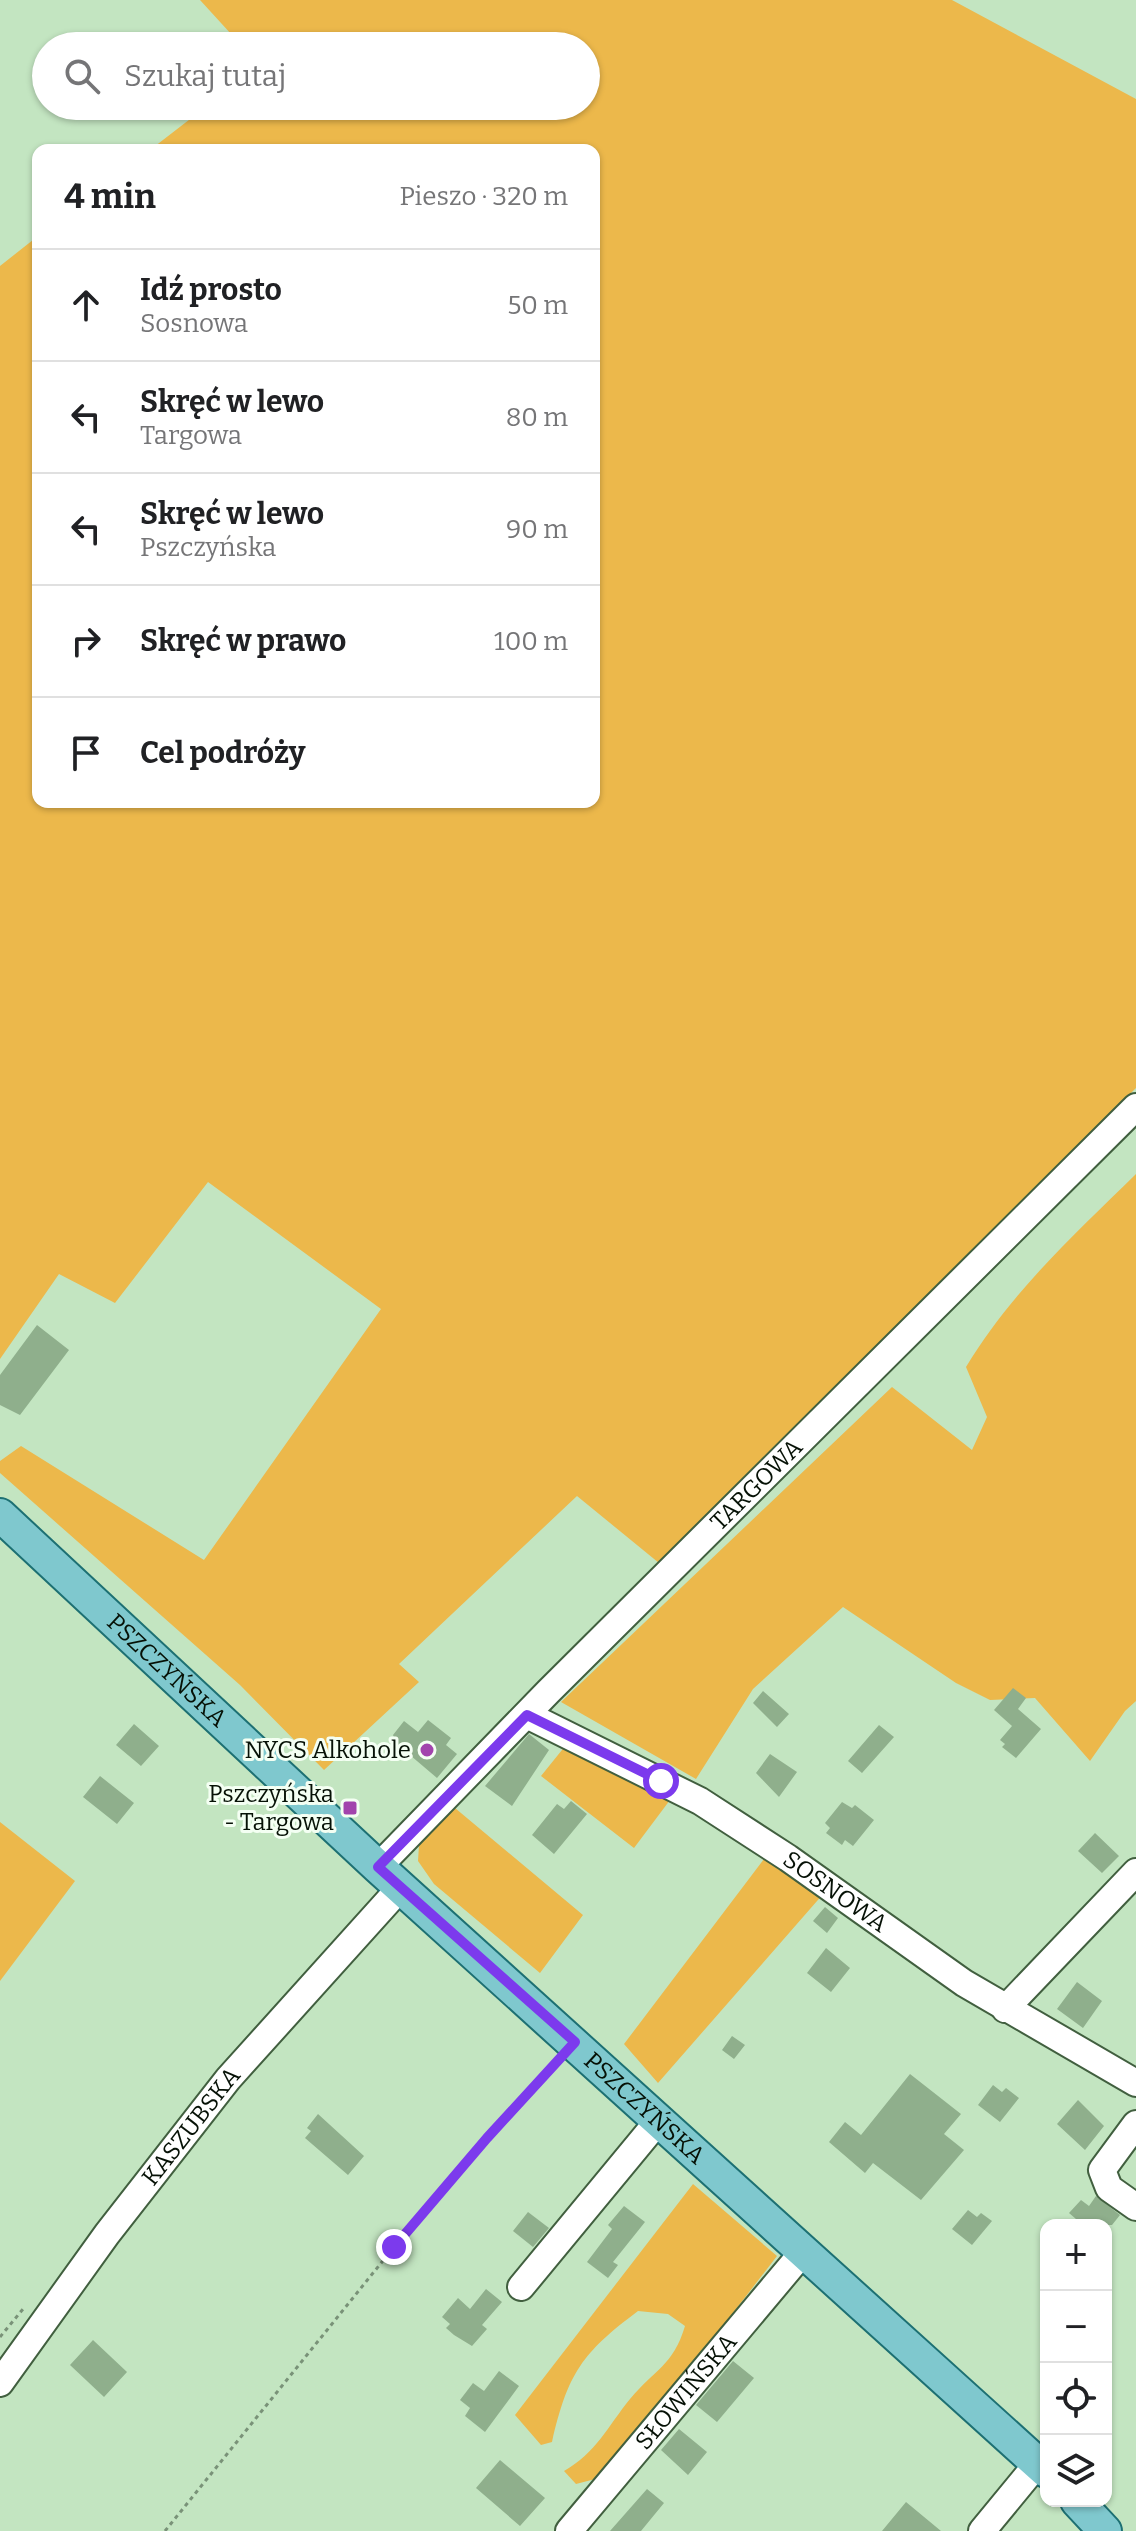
<!DOCTYPE html>
<html lang="pl">
<head>
<meta charset="utf-8">
<style>
	body { margin:0; font-family:Bitter,serif; background:#f2f2f2; color:#202124 }
	.controls { position:absolute; right:24px; bottom:24px; display:grid; overflow:hidden; border-radius:16px; box-shadow:0 2px 6px #0004 }
	.controls button { width:72px; height:72px; display:grid; place-items:center; padding:0; border:0; border-bottom:2px solid #e0e0e0; background:#fff; color:#202124; font:40px sans-serif }
	.stop { position:absolute; width:24px; height:24px; margin:-18px; border:6px solid #7c3aed; border-radius:50%; background:#fff }
	.stop.end { background:#7c3aed; border-color:#fff; box-shadow:0 2px 8px #0008 }
	.list { margin:0; padding:0; list-style:none }
	h2 { display:flex; justify-content:space-between; align-items:center; height:104px; margin:0; padding:0 32px; font-size:34px }
	h2 small { font-size:26px; font-weight:400; color:#757577 }
	.list li { display:grid; grid-template-columns:52px 1fr auto; gap:24px; align-items:center; box-sizing:border-box; height:112px; padding:0 32px; border-top:2px solid #e0e0e0 }
	.list b { display:block; font-size:30px; white-space:nowrap }
	.list p { margin:0; font-size:26px; white-space:nowrap; color:#757577 }
	.list em { font-size:26px; font-style:normal; color:#757577 }
	.icon { flex:none; width:44px; height:44px; fill:none; stroke:currentColor; stroke-width:2; stroke-linecap:round; stroke-linejoin:round }
	.map { position:relative; flex:none; width:1136px; height:2531px; overflow:hidden }
	.search { position:absolute; background:#fff; box-shadow:0 2px 6px #0004; left:32px; top:32px; width:568px; height:88px; display:flex; align-items:center; gap:20px; box-sizing:border-box; padding:0 28px; border-radius:44px; color:#757577; font-size:30px }
	.panel { position:absolute; background:#fff; box-shadow:0 2px 6px #0004; left:32px; top:144px; width:568px; height:664px; border-radius:16px }
	.map>svg:first-child { display:block }
	.green { fill:#ecb84b }
	.building { fill:#8faf8c }
	.lines { fill:none; stroke-linecap:round; stroke-linejoin:round }
	.minor-casing { stroke:#415f3f; stroke-width:30 }
	.major-casing { stroke:#1d7073; stroke-width:36 }
	.path { stroke:#799278; stroke-width:3; stroke-dasharray:4 4; stroke-linecap:butt }
	.minor { stroke:#fff; stroke-width:26 }
	.major { stroke:#7fc8ce; stroke-width:32 }
	.route { stroke:#7c3aed; stroke-width:10 }
	.poi-dot { fill:#a244ad; stroke:#f4fff3; stroke-width:3 }
	.labels { text-anchor:middle; stroke-width:6; stroke-linejoin:round; paint-order:stroke }
	.street-label { font-size:24px; fill:#061106; stroke:#f4fff3 }
	.poi-label { font-size:24px; fill:#061106; stroke:#f4fff3; text-anchor:end }
</style>
</head>
<body>
<div class="map">
<svg width="1136" height="2531" viewBox="0 0 1136 2531">
	<rect width="100%" height="100%" fill="#c3e5c1"/>
	<path class="green" d="M200,0H952L1136,99V1088L659,1563L577,1496L399,1664L419,1682L324,1770L240,1685L0,1473V1461L21,1446L204,1560L381,1309L208,1182L115,1303L59,1274L0,1359V266L38,236V802H594V150H150L207,106H586V46H242Z
		M1136,1174V1701L1125,1711L1090,1761L1035,1698L990,1700L956,1683L843,1607L753,1689L696,1779L561,1702L892,1387L972,1450L987,1417L966,1367C1011,1292 1074,1235 1136,1174Z
		M566,1745L673,1796L634,1848L541,1776Z
		M455,1808L583,1915L540,1973L434,1884L418,1861L419,1845Z
		M0,1822L75,1881L0,1981Z
		M767,1855L824,1893L658,2083L624,2044Z
		M693,2184L777,2256L617,2463L599,2478L576,2484L564,2471C596,2453 608,2426 630,2399C655,2369 673,2366 685,2326L668,2314L638,2311C582,2353 568,2373 552,2442L541,2445L515,2415Z"/>
	<path class="building" d="M37,1325L69,1350L20,1415L0,1405V1375Z
		M1013,1688L1026,1698L1018,1709L1041,1729L1016,1758L1002,1747L1005,1744L1000,1740L1012,1726L994,1710Z
		M763,1691L789,1714L777,1727L753,1703Z
		M428,1720L451,1738L446,1745L457,1754L437,1778L397,1744L393,1735L404,1721L418,1732Z
		M134,1724L159,1746L141,1766L116,1745Z
		M879,1725L894,1737L862,1773L848,1761Z
		M529,1734L549,1750L512,1806L485,1786Z
		M770,1754L797,1772L779,1797L756,1773Z
		M100,1776L134,1803L117,1824L83,1797Z
		M571,1801L587,1814L554,1854L532,1835L557,1804L564,1809Z
		M842,1802L852,1808L855,1805L874,1820L853,1846L845,1840L842,1845L826,1833L830,1828L825,1823Z
		M1095,1833L1119,1856L1102,1873L1078,1851Z
		M825,1907L838,1918L827,1933L813,1921Z
		M826,1948L850,1968L831,1992L807,1973Z
		M1077,1982L1102,2001L1083,2028L1057,2009Z
		M732,2036L745,2045L734,2059L722,2050Z
		M910,2074L961,2114L944,2134L964,2150L921,2200L873,2163L865,2173L829,2142L845,2122L861,2135Z
		M993,2085L1002,2092L1006,2088L1019,2098L1000,2122L978,2105Z
		M1078,2100L1104,2126L1085,2150L1057,2124Z
		M318,2114L364,2156L348,2175L305,2138L311,2131L307,2128Z
		M1096,2196L1120,2215L1112,2225H1083L1069,2213L1081,2200L1089,2206Z
		M624,2206L645,2222L613,2262L618,2265L608,2278L587,2262L612,2229L608,2225Z
		M968,2210L977,2217L981,2213L992,2221L972,2245L952,2229Z
		M528,2212L549,2228L533,2247L513,2231Z
		M486,2289L502,2302L482,2325L487,2329L472,2346L454,2335L446,2328L450,2324L442,2317L458,2298L470,2309Z
		M93,2340L127,2372L104,2397L70,2365Z
		M733,2361L754,2378L717,2422L696,2405Z
		M499,2371L519,2386L485,2432L465,2416L470,2408L460,2400L473,2383L484,2391Z
		M679,2429L707,2452L688,2475L661,2450Z
		M500,2460L545,2498L520,2526L476,2488Z
		M647,2489L664,2503L641,2531H610Z
		M906,2502L941,2531H882Z"/>
	<g class="lines">
		<defs>
			<g id="minor">
				<path id="s1" d="M527,1715L700,1801L788,1858L964,1983L1136,2083"/>
				<path id="s2" d="M378,1867L548,1692L1136,1107"/>
				<path d="M1005,2009L1136,1872"/>
				<path d="M1136,2124L1102,2170L1109,2188L1136,2207"/>
				<path d="M521,2287L659,2120"/>
				<path id="s3" d="M0,2383L107,2234L228,2079L401,1887"/>
				<path id="s4" d="M569,2531L804,2251"/>
				<path d="M982,2531L1038,2463"/>
			</g>
			<g id="major">
				<path id="s5" d="M0,1515L378,1867L1046,2471"/>
				<path d="M1077,2501L1105,2531"/>
			</g>
		</defs>
		<use href="#minor" class="minor-casing"/>
		<use href="#major" class="major-casing"/>
		<path class="path" d="M0,2337L23,2309
			M165,2531L394,2247L556,2062"/>
		<use href="#minor" class="minor"/>
		<use href="#major" class="major"/>
	</g>
	<g class="lines">
		<path class="route" d="M394,2247L487,2138L575,2042L378,1867L527,1715L661,1781"/>
	</g>
	<g class="poi-dot">
		<circle cx="427" cy="1750" r="8"/>
		<rect x="342" y="1800" width="16" height="16" rx="4"/>
	</g>
	<g class="labels">
		<g class="street-label">
			<text dy="8" stroke="none"><textPath href="#s2" startOffset="538">TARGOWA</textPath></text>
			<text dy="8" stroke="none"><textPath href="#s5" startOffset="228">PSZCZYŃSKA</textPath></text>
			<text dy="8" stroke="none"><textPath href="#s1" startOffset="356">SOSNOWA</textPath></text>
			<text dy="8" stroke="none"><textPath href="#s5" startOffset="876">PSZCZYŃSKA</textPath></text>
			<text dy="8" stroke="none"><textPath href="#s3" startOffset="320">KASZUBSKA</textPath></text>
			<text dy="8" stroke="none"><textPath href="#s4" startOffset="182">SŁOWIŃSKA</textPath></text>
		</g>
		<g class="poi-label">
			<text x="411" y="1758">NYCS Alkohole</text>
			<text x="334" y="1802">Pszczyńska<tspan x="334" dy="28">- Targowa</tspan></text>
		</g>
	</g>
</svg>
<div class="controls">
<button>+</button>
<button>−</button>
<button><svg class="icon" aria-label="locate" viewBox="0 0 24 24"><circle cx="12" cy="12" r="6"/><path d="M12 2v4M12 18v4M2 12h4M18 12h4"/></svg></button>
<button><svg class="icon" aria-label="layers" viewBox="0 0 24 24"><path d="M12 4l9 5-9 5-9-5zM3 14l9 5 9-5"/></svg></button>
</div>
<div class="stop" style="left:661px;top:1781px"></div>
<div class="stop end" style="left:394px;top:2247px"></div>
<div class="search"><svg class="icon" aria-label="search" viewBox="0 0 24 24"><circle cx="10" cy="10" r="6"/><path d="M15 15l6 6"/></svg>Szukaj tutaj</div>
<section class="panel">
<h2>4 min<small>Pieszo · 320 m</small></h2>
<ul class="list">
<li><svg class="icon" aria-label="ahead" viewBox="0 0 24 24"><path d="M12 20V5M6 11l6-6 6 6"/></svg><div><b>Idź prosto</b><p>Sosnowa</p></div><em>50 m</em></li>
<li><svg class="icon" aria-label="left" viewBox="0 0 24 24"><path d="M17 20v-9H6M10 6l-5 5 5 5"/></svg><div><b>Skręć w lewo</b><p>Targowa</p></div><em>80 m</em></li>
<li><svg class="icon" aria-label="left" viewBox="0 0 24 24"><path d="M17 20v-9H6M10 6l-5 5 5 5"/></svg><div><b>Skręć w lewo</b><p>Pszczyńska</p></div><em>90 m</em></li>
<li><svg class="icon" aria-label="right" viewBox="0 0 24 24"><path d="M7 20v-9h11M14 6l5 5-5 5"/></svg><div><b>Skręć w prawo</b></div><em>100 m</em></li>
<li><svg class="icon" aria-label="arrive" viewBox="0 0 24 24"><path d="M6 21V4h12l-3 4 3 4H6"/></svg><div><b>Cel podróży</b></div></li>
</ul>
</section>
</div>
</body>
</html>
